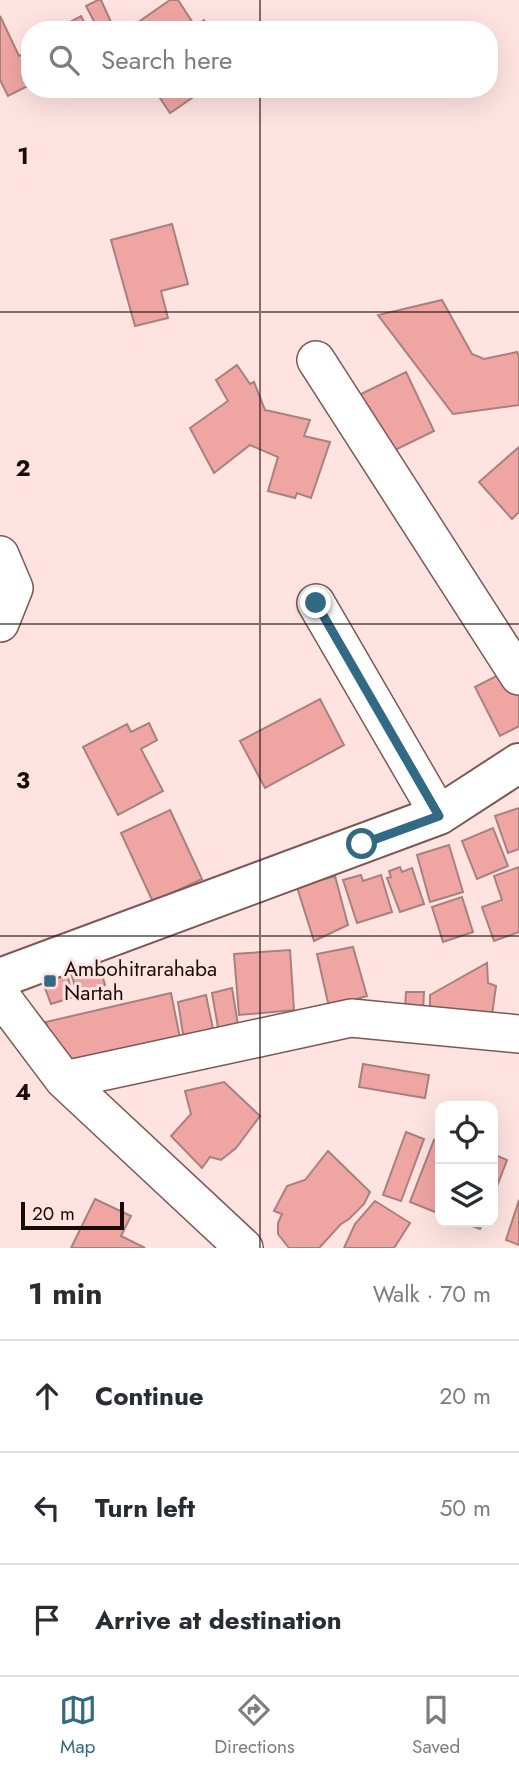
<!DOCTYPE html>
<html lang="en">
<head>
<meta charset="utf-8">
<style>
	body { margin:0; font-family:Jost,sans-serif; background:#f2f2f3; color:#2b2b33 }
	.controls { position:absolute; right:21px; bottom:21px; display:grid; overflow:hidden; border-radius:14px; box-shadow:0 7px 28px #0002 }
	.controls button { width:63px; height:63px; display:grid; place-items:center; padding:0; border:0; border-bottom:2px solid #e1e1e2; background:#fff; color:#2b2b33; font:35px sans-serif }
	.scale { position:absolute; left:21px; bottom:18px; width:103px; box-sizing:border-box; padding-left:7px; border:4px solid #190b0b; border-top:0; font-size:19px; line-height:24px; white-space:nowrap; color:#190b0b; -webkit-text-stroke:5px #fee3e1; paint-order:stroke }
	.stop { position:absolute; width:21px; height:21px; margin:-16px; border:5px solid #326984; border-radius:50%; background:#fff }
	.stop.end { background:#326984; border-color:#fff; box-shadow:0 2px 7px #0008 }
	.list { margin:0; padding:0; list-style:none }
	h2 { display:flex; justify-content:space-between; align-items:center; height:91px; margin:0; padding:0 28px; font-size:30px }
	h2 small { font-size:23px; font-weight:400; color:#7c7c81 }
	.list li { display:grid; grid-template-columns:46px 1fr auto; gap:21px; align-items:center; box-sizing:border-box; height:112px; padding:0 28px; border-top:2px solid #e1e1e2 }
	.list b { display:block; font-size:26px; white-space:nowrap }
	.list em { font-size:23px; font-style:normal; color:#7c7c81 }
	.icon { flex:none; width:38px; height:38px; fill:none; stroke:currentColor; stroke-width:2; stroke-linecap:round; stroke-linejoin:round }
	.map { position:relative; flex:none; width:519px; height:1248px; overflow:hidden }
	.search { position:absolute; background:#fff; box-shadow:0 7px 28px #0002; left:21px; right:21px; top:21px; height:77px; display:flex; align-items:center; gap:18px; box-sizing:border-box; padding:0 24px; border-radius:28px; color:#7c7c81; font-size:26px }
	.sheet { height:427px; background:#fff }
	nav { display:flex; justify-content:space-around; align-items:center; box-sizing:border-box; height:98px; border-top:2px solid #e1e1e2; background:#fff; font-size:19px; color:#7c7c81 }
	nav a { display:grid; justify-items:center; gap:4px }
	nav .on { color:#326984 }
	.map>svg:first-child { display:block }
	.building { fill:#efa6a3; stroke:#a8807e; stroke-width:2 }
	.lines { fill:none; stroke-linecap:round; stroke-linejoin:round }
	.street-casing { stroke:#7c5755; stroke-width:40 }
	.secondary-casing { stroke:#7c5755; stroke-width:42 }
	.street { stroke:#fff; stroke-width:37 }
	.secondary { stroke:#fff; stroke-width:38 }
	.route { stroke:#326984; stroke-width:9 }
	.grid { fill:none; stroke:#190b0b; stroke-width:2; stroke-opacity:0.55 }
	.poi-dot { fill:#326984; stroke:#fee3e1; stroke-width:2.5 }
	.labels { text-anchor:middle; stroke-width:6; stroke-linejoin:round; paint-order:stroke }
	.poi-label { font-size:21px; fill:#190b0b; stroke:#fee3e1; text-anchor:start }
	.grid-label { font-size:23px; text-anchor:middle; font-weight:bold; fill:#190b0b; stroke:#fee3e1; stroke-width:6; stroke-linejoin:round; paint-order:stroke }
</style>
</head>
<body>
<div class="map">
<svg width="519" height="1248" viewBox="0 0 519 1248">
	<rect width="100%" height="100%" fill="#fee3e1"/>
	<path class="building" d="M98,0H101L111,22L98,29L86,6Z
		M170,0H178L195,26L204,20L211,30H127Z
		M0,16L19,56L30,51V85L8,96L0,80Z
		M81,16L88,30H57V29Z
		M154,89H205L170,113Z
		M172,224L188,284L161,291L168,318L135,326L111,240Z
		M442,300L472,354L484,359L517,352L519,357V405L453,414L378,315Z
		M237,365L250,384L254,382L265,410L310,420L304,436L330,442L311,498L297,493L295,498L268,491L278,457L250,445L214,473L190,428L228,401L216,380Z
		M406,372L434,431L385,455L357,396Z
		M519,447V512L512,519L479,482Z
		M510,669L519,687V726L500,736L475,687Z
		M320,699L344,745L265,788L240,741Z
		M149,723L157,740L141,749L163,791L118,815L83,747L127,724L131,732Z
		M519,808V849L508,853L495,816Z
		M170,810L202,879L153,902L121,833Z
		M493,828L508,866L477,879L462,841Z
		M449,845L463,892L430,902L417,855Z
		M400,867L402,872L412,868L424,904L400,912L387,878L391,877L389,871Z
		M519,867V932L494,941L482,907L502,900L494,876Z
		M361,875L363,881L381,875L392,912L357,923L343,880Z
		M335,876L348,925L314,941L297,887Z
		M462,897L473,932L443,942L432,907Z
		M353,947L367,996L329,1007L317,954Z
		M290,950L294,1010L239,1015L234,954Z
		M98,961L105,985L78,996L70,970Z
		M487,963L488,983L496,986L492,1015L430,1010V995Z
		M67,974L73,997L51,1004L42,980Z
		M232,988L238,1025L219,1033L212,993Z
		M406,992H424L423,1010L405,1009Z
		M171,993L180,1038L57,1062L46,1022Z
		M206,995L214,1034L184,1040L178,1002Z
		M363,1064L429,1075L425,1098L359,1087Z
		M224,1082L260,1116L236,1148L221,1160L210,1157L202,1168L171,1136L191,1114L185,1091Z
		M406,1132L424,1139L401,1201L383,1195Z
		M434,1140L440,1143V1214L410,1202Z
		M328,1151L370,1192L364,1204L349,1219L341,1224L319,1248H289L278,1234V1223L282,1214L274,1211L287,1186L305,1180Z
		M493,1154L507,1160L493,1197Z
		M95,1199L131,1216L121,1236L145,1248H71Z
		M519,1200V1245L506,1240Z
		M375,1201L410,1223L394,1248H344L355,1224Z
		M461,1222H483L480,1229Z"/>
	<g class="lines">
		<defs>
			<path id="street" d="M316,360L519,676
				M0,555L14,588L0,623
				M316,603L439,815
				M0,995L64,1080L244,1248
				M64,1080L351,1018L519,1034"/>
			<path id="secondary" d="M0,978L439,815L519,763"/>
		</defs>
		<use href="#street" class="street-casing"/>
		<use href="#secondary" class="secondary-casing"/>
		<use href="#street" class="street"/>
		<use href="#secondary" class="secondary"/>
	</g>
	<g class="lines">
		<path class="route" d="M316,603L439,816L362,844"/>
	</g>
	<path class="grid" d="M260,0V30M260,89V1248M0,312H519M0,624H519M0,936H519"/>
	<rect class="poi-dot" x="43" y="974" width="14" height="14" rx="3.5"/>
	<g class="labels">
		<g class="poi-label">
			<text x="64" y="976">Ambohitrarahaba<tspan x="64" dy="24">Nartah</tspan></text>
		</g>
	</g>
	<g class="grid-label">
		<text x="23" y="164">1</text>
		<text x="23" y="476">2</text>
		<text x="23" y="788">3</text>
		<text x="23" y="1100">4</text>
	</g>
</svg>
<div class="controls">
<button><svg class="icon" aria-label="locate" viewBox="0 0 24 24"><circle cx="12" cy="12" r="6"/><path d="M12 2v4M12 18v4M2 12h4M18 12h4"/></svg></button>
<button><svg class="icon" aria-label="layers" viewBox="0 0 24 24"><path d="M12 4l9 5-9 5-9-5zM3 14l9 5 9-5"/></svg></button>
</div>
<div class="scale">20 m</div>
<div class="stop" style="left:362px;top:844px"></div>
<div class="stop end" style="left:316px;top:603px"></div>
<div class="search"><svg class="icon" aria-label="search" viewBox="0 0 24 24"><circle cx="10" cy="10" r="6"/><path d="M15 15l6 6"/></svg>Search here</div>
</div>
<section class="sheet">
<h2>1 min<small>Walk · 70 m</small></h2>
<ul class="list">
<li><svg class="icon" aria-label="ahead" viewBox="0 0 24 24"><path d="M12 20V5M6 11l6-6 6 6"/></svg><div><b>Continue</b></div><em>20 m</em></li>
<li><svg class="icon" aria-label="left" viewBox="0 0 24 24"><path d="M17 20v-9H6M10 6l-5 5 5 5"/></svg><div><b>Turn left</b></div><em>50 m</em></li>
<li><svg class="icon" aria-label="arrive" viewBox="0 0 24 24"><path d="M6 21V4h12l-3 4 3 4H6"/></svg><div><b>Arrive at destination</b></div></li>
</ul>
</section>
<nav>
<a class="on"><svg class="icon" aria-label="map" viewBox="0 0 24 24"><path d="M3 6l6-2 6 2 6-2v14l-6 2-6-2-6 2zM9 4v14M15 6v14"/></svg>Map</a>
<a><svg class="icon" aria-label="directions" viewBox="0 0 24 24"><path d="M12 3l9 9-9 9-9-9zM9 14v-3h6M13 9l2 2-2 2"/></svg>Directions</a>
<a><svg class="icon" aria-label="saved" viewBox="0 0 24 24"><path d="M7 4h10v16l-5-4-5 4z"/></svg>Saved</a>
</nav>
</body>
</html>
